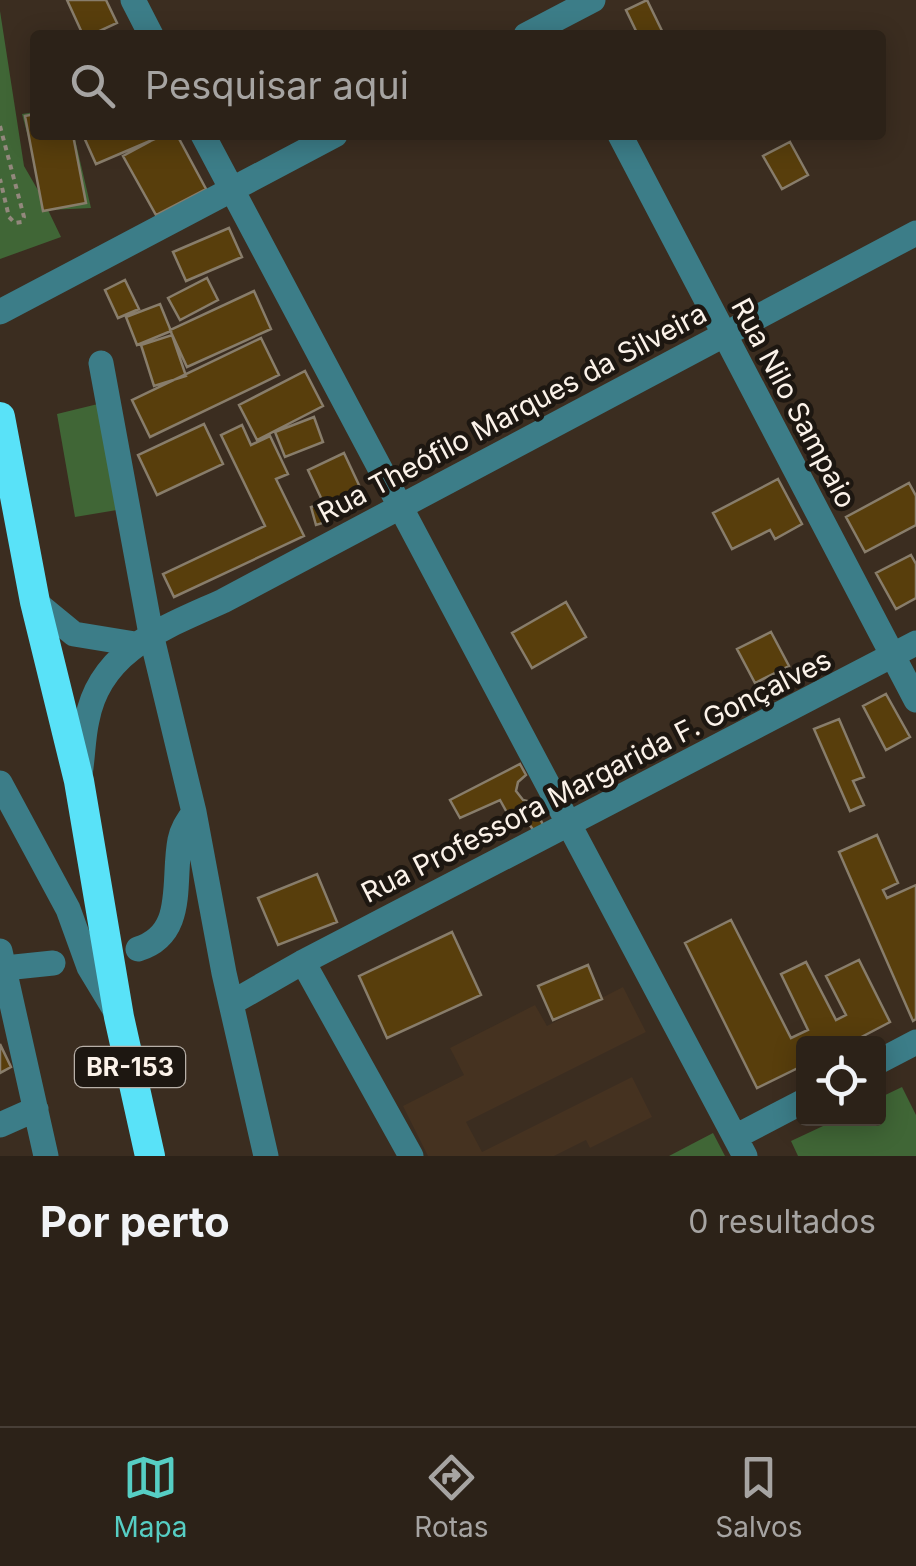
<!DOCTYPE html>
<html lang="pt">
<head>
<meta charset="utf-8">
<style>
	body { margin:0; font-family:Inter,sans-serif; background:#382f25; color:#f1f3f6 }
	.controls { position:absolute; right:30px; bottom:30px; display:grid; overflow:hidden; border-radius:10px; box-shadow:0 5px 25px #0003 }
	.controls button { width:90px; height:90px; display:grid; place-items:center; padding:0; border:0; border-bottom:2px solid #483f37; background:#2c2218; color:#f1f3f6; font:50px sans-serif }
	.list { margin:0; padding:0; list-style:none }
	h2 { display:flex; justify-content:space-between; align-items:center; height:130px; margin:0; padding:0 40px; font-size:42px }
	h2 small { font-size:32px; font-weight:400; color:#a6a4a2 }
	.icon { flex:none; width:55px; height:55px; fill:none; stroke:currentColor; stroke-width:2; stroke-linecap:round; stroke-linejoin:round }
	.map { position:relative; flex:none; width:916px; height:1156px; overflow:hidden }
	.search { position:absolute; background:#2c2218; box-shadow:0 5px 25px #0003; left:30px; right:30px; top:30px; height:110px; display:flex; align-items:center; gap:25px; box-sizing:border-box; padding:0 35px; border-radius:10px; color:#a6a4a2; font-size:38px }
	.sheet { height:270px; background:#2c2218 }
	nav { display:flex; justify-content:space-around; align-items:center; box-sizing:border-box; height:140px; border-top:2px solid #483f37; background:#2c2218; font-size:28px; color:#a6a4a2 }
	nav a { display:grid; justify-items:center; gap:5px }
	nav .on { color:#56cec4 }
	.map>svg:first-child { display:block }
	.built { fill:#453220 }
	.green { fill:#406636 }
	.building { fill:#583e0c; stroke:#887d6b; stroke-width:2.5 }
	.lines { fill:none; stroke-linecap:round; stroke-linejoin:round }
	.path { stroke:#93887d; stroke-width:4; stroke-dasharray:5 5; stroke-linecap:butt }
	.minor { stroke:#3c7d88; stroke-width:25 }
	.highway { stroke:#59e2f8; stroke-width:30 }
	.labels { text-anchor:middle; stroke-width:9; stroke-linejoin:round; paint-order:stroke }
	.shield { fill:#1d1711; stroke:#b8b0a8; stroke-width:2.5 }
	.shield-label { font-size:25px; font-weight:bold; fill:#fbf2e9 }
	.street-label { font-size:28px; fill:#fbf2e9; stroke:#1d1711 }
</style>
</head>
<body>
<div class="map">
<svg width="916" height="1156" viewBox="0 0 916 1156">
	<rect width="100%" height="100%" fill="#3b2d20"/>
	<path class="built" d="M623,987L646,1032L466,1122L482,1152L632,1077L652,1117L590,1148L586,1140L554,1156H428L403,1106L464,1075L450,1048L535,1005L547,1026Z"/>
	<path class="green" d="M0,11L24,166L46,204L22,114L35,112V135H74L91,208L48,210L61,237L0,259Z
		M102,403L123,509L75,517L57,414Z
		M902,1087L916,1115V1156H798L791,1141L838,1119L878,1118L879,1098Z
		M713,1133L725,1156H669Z"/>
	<path class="building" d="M67,0H106L117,23L91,35H83Z
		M647,0L664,35H638L626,10Z
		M35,114V135H73L86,203L43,211L25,116Z
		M83,135H164L96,164Z
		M162,135H177L206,189L156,215L123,156Z
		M790,142L808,175L782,189L763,156Z
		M229,228L242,257L186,281L173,252Z
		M207,278L218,300L180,320L168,298Z
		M125,280L139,309L118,318L105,290Z
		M254,291L271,329L187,367L170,330Z
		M160,304L171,331L137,345L126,317Z
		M172,335L186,376L154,386L141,345Z
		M261,338L279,375L150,437L132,400Z
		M305,371L323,406L257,440L239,405Z
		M314,417L323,442L285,457L275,432Z
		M204,424L223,464L157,495L138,455Z
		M242,425L251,445L270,436L288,474L276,479L304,536L174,597L163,574L265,526L221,435Z
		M344,453L365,498L329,515L308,470Z
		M778,479L802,524L775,539L770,530L732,549L713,513Z
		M909,483L916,496V525L865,552L846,517Z
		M320,504L326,522L316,525L311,507Z
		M911,555L916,564V598L896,609L876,573Z
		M566,602L586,637L532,668L512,633Z
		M771,632L789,666L755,683L737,649Z
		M886,694L910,737L886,750L863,706Z
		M839,719L864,777L853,781L864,805L850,811L814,729Z
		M520,764L526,775L518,782L516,791L523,800L532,802L545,829L535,832L525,819L510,818L500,800L460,818L450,800Z
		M877,835L898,883L883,890L887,898L916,885V1019L913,1021L839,852Z
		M317,874L337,922L278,945L258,898Z
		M731,920L791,1038L808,1030L781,974L806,962L836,1020L846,1015L826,976L859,960L890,1022L848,1044H804V1065L757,1088L685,943Z
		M452,932L481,995L387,1038L359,976Z
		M588,965L602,999L553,1020L538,986Z
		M0,1044L11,1067L0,1073Z"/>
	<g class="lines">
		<path class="path" d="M0,126L24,217L22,222L15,223L9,217L0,179"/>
		<path class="minor" d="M133,0L151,35
			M526,35L593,0
			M203,135L745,1156
			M620,135L916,700
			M0,312L335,135
			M101,363L151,634L194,812L224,973L266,1156
			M35,602L74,634L135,644
			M80,775C83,756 83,737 87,720C100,649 166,627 223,601L916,233
			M0,783L68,909L89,967L115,1010
			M138,949C187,934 172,881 180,840C182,829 188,821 194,812
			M0,951L46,1156
			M303,962L411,1156
			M5,968L53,963
			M233,1002L303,962L916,643
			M878,1062L916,1042
			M0,1125L36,1109
			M735,1137L804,1101"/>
		<path class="highway" d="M0,417L35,602L79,781L119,1017L150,1156"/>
	</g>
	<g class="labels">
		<rect class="shield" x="75" y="1047" width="110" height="40" rx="8"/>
		<g class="shield-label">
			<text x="130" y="1076">BR-153</text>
		</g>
		<g class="street-label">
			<text transform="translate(794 403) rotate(62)" y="10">Rua Nilo Sampaio</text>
			<text transform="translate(512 413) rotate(-28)" y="10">Rua Theófilo Marques da Silveira</text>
			<text transform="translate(596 776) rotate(-27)" y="10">Rua Professora Margarida F. Gonçalves</text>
		</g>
	</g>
</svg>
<div class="controls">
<button><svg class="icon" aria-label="locate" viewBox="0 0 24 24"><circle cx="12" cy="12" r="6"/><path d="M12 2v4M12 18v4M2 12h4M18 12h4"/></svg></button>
</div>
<div class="search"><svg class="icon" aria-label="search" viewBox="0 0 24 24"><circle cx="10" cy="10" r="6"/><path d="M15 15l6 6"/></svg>Pesquisar aqui</div>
</div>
<section class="sheet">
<h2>Por perto<small>0 resultados</small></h2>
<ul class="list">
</ul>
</section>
<nav>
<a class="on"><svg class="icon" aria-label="map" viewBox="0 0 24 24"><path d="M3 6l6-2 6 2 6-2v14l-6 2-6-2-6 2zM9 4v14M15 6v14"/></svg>Mapa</a>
<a><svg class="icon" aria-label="directions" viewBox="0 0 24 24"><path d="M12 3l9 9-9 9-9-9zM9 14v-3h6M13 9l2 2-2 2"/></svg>Rotas</a>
<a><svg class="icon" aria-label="saved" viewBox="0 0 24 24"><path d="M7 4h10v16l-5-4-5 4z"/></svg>Salvos</a>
</nav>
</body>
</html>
